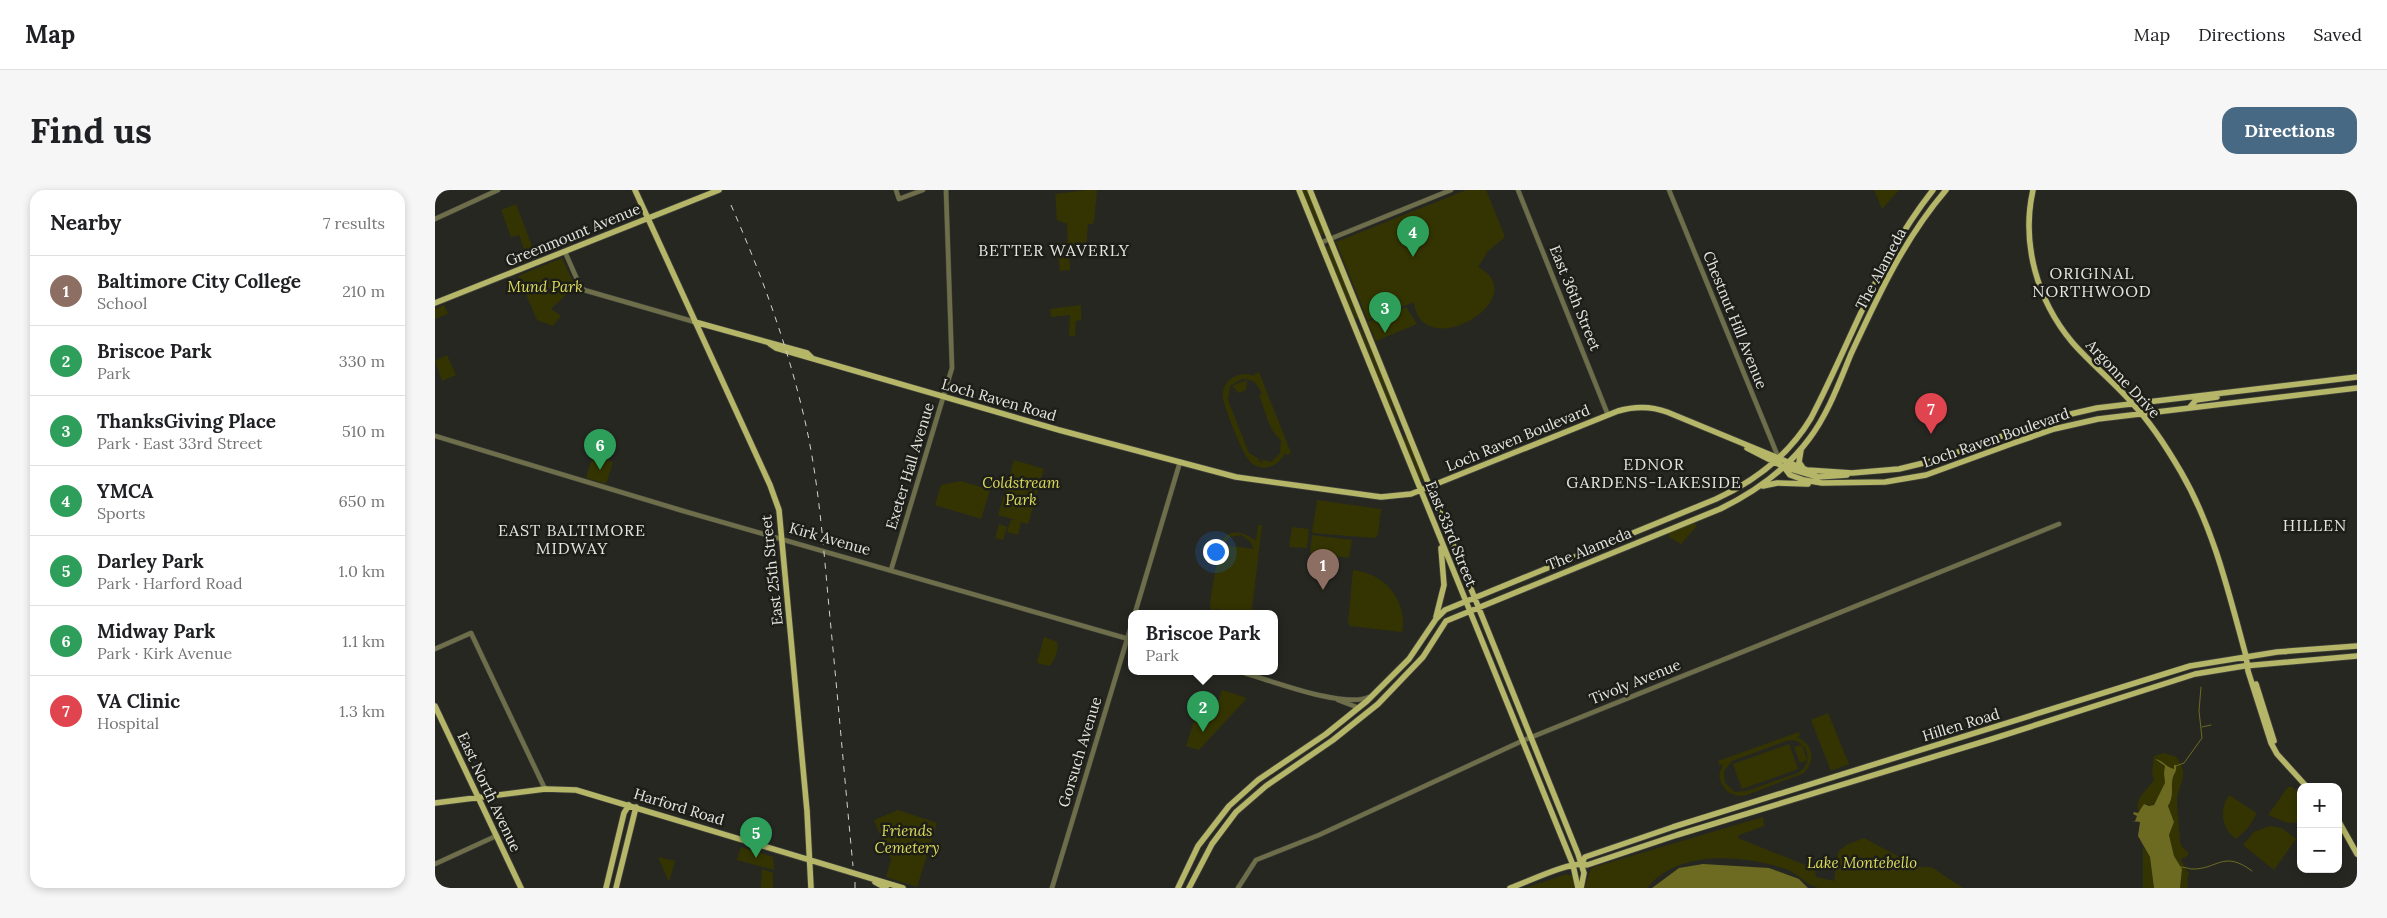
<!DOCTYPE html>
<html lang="en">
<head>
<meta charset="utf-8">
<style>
	body { margin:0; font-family:Lora,serif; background:#f6f6f6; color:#202124 }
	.controls { position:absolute; right:15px; bottom:15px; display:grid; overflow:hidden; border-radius:10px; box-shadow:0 2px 8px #0003 }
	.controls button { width:45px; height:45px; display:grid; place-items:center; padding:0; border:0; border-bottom:1px solid #e0e0e0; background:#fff; color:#202124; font:25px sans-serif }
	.you { position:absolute; left:780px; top:361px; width:18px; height:18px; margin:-12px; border:4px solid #fff; border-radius:50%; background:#1a73e8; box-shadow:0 0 0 8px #1a73e833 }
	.badge { display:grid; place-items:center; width:32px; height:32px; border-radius:50%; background:#476983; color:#fff; font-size:16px; font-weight:700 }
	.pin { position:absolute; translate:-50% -41px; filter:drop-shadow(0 1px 2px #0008) }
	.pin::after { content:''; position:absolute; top:26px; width:18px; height:15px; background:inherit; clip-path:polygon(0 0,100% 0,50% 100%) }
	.popup { position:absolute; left:693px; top:420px; width:150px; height:65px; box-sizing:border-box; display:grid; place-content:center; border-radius:10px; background:#fff; filter:drop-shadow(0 1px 4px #0005); font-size:16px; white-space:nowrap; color:#757577 }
	.popup b { font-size:19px; color:#202124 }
	.popup::after { content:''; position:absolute; left:50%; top:100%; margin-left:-10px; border:10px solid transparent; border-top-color:#fff }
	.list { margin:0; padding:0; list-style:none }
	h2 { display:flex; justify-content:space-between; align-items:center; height:65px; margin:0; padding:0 20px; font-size:21px }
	h2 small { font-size:16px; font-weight:400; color:#757577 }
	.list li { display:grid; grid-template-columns:32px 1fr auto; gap:15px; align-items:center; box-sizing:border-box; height:70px; padding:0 20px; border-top:1px solid #e0e0e0 }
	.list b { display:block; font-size:19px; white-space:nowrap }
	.list p { margin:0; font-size:16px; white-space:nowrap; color:#757577 }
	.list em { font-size:16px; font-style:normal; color:#757577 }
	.map { position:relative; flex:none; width:1922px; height:698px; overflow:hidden; border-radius:15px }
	header { display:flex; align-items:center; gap:30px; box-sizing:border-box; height:70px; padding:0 25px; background:#fff; border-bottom:1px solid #e0e0e0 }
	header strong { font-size:24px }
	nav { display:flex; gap:28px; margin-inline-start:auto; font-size:18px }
	.intro { display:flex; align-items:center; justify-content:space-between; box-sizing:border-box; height:120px; padding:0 30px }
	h1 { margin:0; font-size:35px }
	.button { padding:12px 22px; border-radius:15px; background:#476983; color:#fff; font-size:18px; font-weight:700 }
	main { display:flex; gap:30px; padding:0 30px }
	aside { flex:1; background:#fff; border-radius:15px; box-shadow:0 2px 8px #0003 }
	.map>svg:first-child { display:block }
	.green { fill:#343402; fill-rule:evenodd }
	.water { fill:#6c6b21 }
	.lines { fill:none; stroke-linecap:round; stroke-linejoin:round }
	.stream { stroke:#6c6b21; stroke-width:1 }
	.minor-casing { stroke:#41423d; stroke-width:5.5 }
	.major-casing { stroke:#41423d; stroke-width:7 }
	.minor { stroke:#6e6f4a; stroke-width:4.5 }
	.major { stroke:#b5b667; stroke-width:5.5 }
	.rail { stroke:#d1d2ce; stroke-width:1; stroke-dasharray:6 6; stroke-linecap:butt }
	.labels { text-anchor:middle; stroke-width:5; stroke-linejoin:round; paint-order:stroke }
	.street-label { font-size:15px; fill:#e4e5e1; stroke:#1e1e19 }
	.park-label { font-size:15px; font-style:italic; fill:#dcdc5c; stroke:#1e1e19 }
	.neighbourhood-label { font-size:16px; letter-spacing:1px; fill:#e4e5e1; stroke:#1e1e19 }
</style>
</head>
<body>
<header>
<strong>Map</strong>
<nav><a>Map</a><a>Directions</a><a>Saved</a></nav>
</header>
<div class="intro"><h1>Find us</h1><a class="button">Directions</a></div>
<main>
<aside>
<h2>Nearby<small>7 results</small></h2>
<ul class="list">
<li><span class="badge" style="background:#8d6e63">1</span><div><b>Baltimore City College</b><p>School</p></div><em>210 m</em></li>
<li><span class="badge" style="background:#2e9e5b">2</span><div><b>Briscoe Park</b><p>Park</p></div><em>330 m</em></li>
<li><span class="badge" style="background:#2e9e5b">3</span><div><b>ThanksGiving Place</b><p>Park · East 33rd Street</p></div><em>510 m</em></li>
<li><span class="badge" style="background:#2e9e5b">4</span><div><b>YMCA</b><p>Sports</p></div><em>650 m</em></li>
<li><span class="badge" style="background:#2e9e5b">5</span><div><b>Darley Park</b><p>Park · Harford Road</p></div><em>1.0 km</em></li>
<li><span class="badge" style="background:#2e9e5b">6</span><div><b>Midway Park</b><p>Park · Kirk Avenue</p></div><em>1.1 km</em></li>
<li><span class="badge" style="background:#e0444e">7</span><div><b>VA Clinic</b><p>Hospital</p></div><em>1.3 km</em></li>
</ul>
</aside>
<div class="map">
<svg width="1922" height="698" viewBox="0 0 1922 698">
	<rect width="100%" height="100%" fill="#272722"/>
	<path class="green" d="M652,0H662L659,31L657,34H653L651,56L644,57L642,62L634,61L635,80L625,81L622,53L633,52L632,34L622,30L620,4Z
		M866,0H873L889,42L887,45H885Z
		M1031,0H1051L1070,47L1053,61L1043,77C1096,105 1006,164 983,126C981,122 979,117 979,112L933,130L901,52Z
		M1439,0H1464L1447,19Z
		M81,14L101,67L93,70L84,45L76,47L66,20Z
		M894,56L924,128L923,129L920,128L906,99L891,57Z
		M127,68L140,96L116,119L126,126L118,136L102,130L83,86Z
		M9,115L13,124L0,129V119Z
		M646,115V130L641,131L640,146H634L635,125L616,127L615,119Z
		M971,117L982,134L941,151L933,132Z
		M926,139L944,177L963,231L961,230L949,206L923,140Z
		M12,165L21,185L7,191L0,171Z
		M824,182L856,263L852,265L850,263C843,278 824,284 813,269C807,262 789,217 788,208C786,190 804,180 820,186L819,184ZM807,189C818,188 823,194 827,204L824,205C830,219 834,243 846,250L845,263L836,272L826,269L828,273L819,269L824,271V269L814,263L793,210L795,196Z
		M812,190L811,200L804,203L797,196Z
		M972,245L989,288L986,290L966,248Z
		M158,265L178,272L171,294L151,288Z
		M579,270L609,279L593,334L586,332L583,345L572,342L576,330H581L563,325Z
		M526,291L555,300L546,329L500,315L506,295Z
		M882,310L946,319L943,345L939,348L877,343Z
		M1257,333L1261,334V337L1246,354L1234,347V342Z
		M564,334L572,337L568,350L560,348Z
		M823,335H827L817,419H820L819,423H787V420L780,419L781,423H776L775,412L785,352C796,337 809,342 821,351ZM806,345L815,351L819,359L788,355L795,347Z
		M857,337L874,339L872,358L854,357Z
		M877,345L917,350L914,368L875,363Z
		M918,380C949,383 973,410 967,442L915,436L913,433Z
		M609,447L622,452C624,458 620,472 614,476L602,473Z
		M787,500L812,508L764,560L751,556L762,522L778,527Z
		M1393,523L1414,574L1396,581L1376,530Z
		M1364,542L1365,546L1362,547C1378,554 1381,570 1369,583L1312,605L1302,606L1293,602L1287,595L1284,586L1288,574L1284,575L1283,571ZM1359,550C1368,553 1374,560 1372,570L1367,555L1359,557L1365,573L1373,570L1369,578L1363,583L1311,601L1300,602L1290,593L1289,581L1297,571L1351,551Z
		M1354,554L1363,579L1307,599L1298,574Z
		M1729,563L1741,567C1757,587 1741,595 1742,612C1743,626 1744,639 1745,652L1747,657L1753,662V665L1746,670L1754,684L1752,688L1753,698H1745L1747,679L1739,666L1734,645L1739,632L1733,616C1740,604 1735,598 1738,587C1740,582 1742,581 1741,575L1739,579C1732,578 1727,573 1720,570L1731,577C1728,583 1731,589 1730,594C1727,603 1722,608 1718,616L1710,614L1704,622C1698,609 1712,601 1719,590L1717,582L1719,566Z
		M1853,597H1857L1866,604V632L1853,633L1833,625Z
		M1794,605L1820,622L1821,625L1813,638L1801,649C1786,638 1784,620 1794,605Z
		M463,620L502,633L482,697L451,687L456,670L439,630Z
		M1328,627L1329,636L1304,645L1303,648L1380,679L1381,687L1399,691L1403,662L1411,655L1429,648L1483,677H1496L1528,698C1494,698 1460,698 1426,698C1413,698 1397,698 1384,698C1372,696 1363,683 1351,679C1308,665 1244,659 1212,698H1149L1156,679L1159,677Z
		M1835,636L1847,638L1861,649L1839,680L1808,655L1819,642Z
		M306,657L338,667L339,680L302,670Z
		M1708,657L1715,667L1719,698H1708Z
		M223,667L240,671L234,692Z
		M327,679L338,683V698H326Z
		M1132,684L1139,687V698H1090Z"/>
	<path class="water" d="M1720,569C1727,570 1731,577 1739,579V575H1741C1742,581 1740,582 1738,587C1735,598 1740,604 1733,616L1739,632L1734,645L1739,666L1747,679L1745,698H1719L1715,667L1703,646L1705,632L1696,631H1700L1702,626L1698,624L1699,622L1703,623L1709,614L1714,616L1719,615L1730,593L1729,583L1730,576Z
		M1268,674L1334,678L1364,689L1373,698H1217L1244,678Z"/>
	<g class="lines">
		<path class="stream" d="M1767,537L1776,535
			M1741,576L1749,573L1767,548L1764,521L1766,497
			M1744,677C1748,677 1753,678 1756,679C1783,680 1788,659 1817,681"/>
		<defs>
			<path id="minor" d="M461,0L464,9L488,0
				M1083,0L1173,225
				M1234,0L1344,269
				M0,29L63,0
				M885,53L1016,0
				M130,62L145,96L149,100L260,132
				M0,246L245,320L697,450
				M456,380L517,178L511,0
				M700,423L745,272
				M0,459L36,443L110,599
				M803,481C832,489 908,519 934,507
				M903,510L924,518
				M0,674L61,646
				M617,698L697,433
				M803,698L821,670L884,645L1087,551L1624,334"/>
			<path id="major" d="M200,0L335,295L344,320L372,621L376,698
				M864,0L1138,675L1143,698
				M875,0L1143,664L1149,683L1146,698
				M1598,0C1586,53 1602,110 1637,152C1656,174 1679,192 1698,214C1717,234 1732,258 1746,282C1779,339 1794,404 1811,466L1813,481L1836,553L1842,564L1872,597
				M0,113L284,0
				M260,132L372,163L377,168
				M335,154L341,158L624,240L801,287L946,307L976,304L1183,221C1200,216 1216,216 1232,222L1372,280L1417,283L1464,279L1501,270L1614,229L1662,218L1922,187
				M1755,217L1761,210L1782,207
				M1312,258L1349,277L1355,285L1369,290L1387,293L1450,292L1491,285L1576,254L1619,239L1663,229L1922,198
				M1366,260L1364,272L1368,278
				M1349,277L1383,287L1412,285
				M1328,296L1342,293L1373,294
				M1001,427L1009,395L1006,358
				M1821,494L1839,551
				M0,516L86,698
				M0,613L110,599L141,600L468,698
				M1903,630L1922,664
				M1147,673L1150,667L1238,637L1755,476L1842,462L1922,456
				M440,692L451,698
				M171,698L189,623L194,615
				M181,698L201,617
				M743,698L763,656L794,616L823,590L891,544L932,511L974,469L1001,429L1010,420L1281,309C1320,291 1354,265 1376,228C1418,148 1441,72 1498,0
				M754,698L777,654L801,622L831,596L898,550L943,514L988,467L1011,431L1285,319C1320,302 1351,280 1374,249C1393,224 1404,193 1416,164C1443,106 1469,49 1511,0
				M1075,698C1093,692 1136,670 1152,675L1242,645L1557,549L1760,484L1809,476L1922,466"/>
		</defs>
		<use href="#minor" class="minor-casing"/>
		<use href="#major" class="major-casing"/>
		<use href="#minor" class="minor"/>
		<use href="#major" class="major"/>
		<path class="rail" d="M296,15C328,88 355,162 372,240C385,302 389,365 395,428C403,510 410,593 418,676
			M420,692V698"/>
	</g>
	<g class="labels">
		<g class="street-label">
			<text transform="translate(138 45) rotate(-22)" y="5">Greenmount Avenue</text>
			<text transform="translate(1446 79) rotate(-62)" y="5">The Alameda</text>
			<text transform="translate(1140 108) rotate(68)" y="5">East 36th Street</text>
			<text transform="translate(1300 130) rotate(68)" y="5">Chestnut Hill Avenue</text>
			<text transform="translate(1688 189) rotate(47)" y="5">Argonne Drive</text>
			<text transform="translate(564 210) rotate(16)" y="5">Loch Raven Road</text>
			<text transform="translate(1083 248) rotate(-22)" y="5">Loch Raven Boulevard</text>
			<text transform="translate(1561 248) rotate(-19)" y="5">Loch Raven Boulevard</text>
			<text transform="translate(475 276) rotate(-73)" y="5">Exeter Hall Avenue</text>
			<text transform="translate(1016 344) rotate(68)" y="5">East 33rd Street</text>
			<text transform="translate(395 349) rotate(16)" y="5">Kirk Avenue</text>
			<text transform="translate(1154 359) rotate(-22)" y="5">The Alameda</text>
			<text transform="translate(337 380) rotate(-96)" y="5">East 25th Street</text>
			<text transform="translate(1200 492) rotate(-22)" y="5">Tivoly Avenue</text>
			<text transform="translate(1526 535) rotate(-17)" y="5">Hillen Road</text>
			<text transform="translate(645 562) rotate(-73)" y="5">Gorsuch Avenue</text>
			<text transform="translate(54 602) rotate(65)" y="5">East North Avenue</text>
			<text transform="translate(244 617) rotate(17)" y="5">Harford Road</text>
		</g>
		<g class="park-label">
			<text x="110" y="102">Mund Park</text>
			<text x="586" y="298">Coldstream<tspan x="586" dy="17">Park</tspan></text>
			<text x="472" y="646">Friends<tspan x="472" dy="17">Cemetery</tspan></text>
			<text x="1427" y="678">Lake Montebello</text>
		</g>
		<g class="neighbourhood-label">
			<text x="619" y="66">BETTER WAVERLY</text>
			<text x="1657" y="89">ORIGINAL<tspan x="1657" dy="18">NORTHWOOD</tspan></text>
			<text x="1219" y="280">EDNOR<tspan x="1219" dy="18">GARDENS-LAKESIDE</tspan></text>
			<text x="1880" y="341">HILLEN</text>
			<text x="137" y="346">EAST BALTIMORE<tspan x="137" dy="18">MIDWAY</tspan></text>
		</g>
	</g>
</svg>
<div class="controls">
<button>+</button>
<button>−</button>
</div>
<div class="you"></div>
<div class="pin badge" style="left:888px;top:400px;background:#8d6e63">1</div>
<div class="pin badge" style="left:768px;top:542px;background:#2e9e5b">2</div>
<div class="popup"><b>Briscoe Park</b>Park</div>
<div class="pin badge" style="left:950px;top:143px;background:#2e9e5b">3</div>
<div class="pin badge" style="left:978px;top:67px;background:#2e9e5b">4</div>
<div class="pin badge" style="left:321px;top:668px;background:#2e9e5b">5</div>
<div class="pin badge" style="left:165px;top:280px;background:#2e9e5b">6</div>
<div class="pin badge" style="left:1496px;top:244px;background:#e0444e">7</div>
</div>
</main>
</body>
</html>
